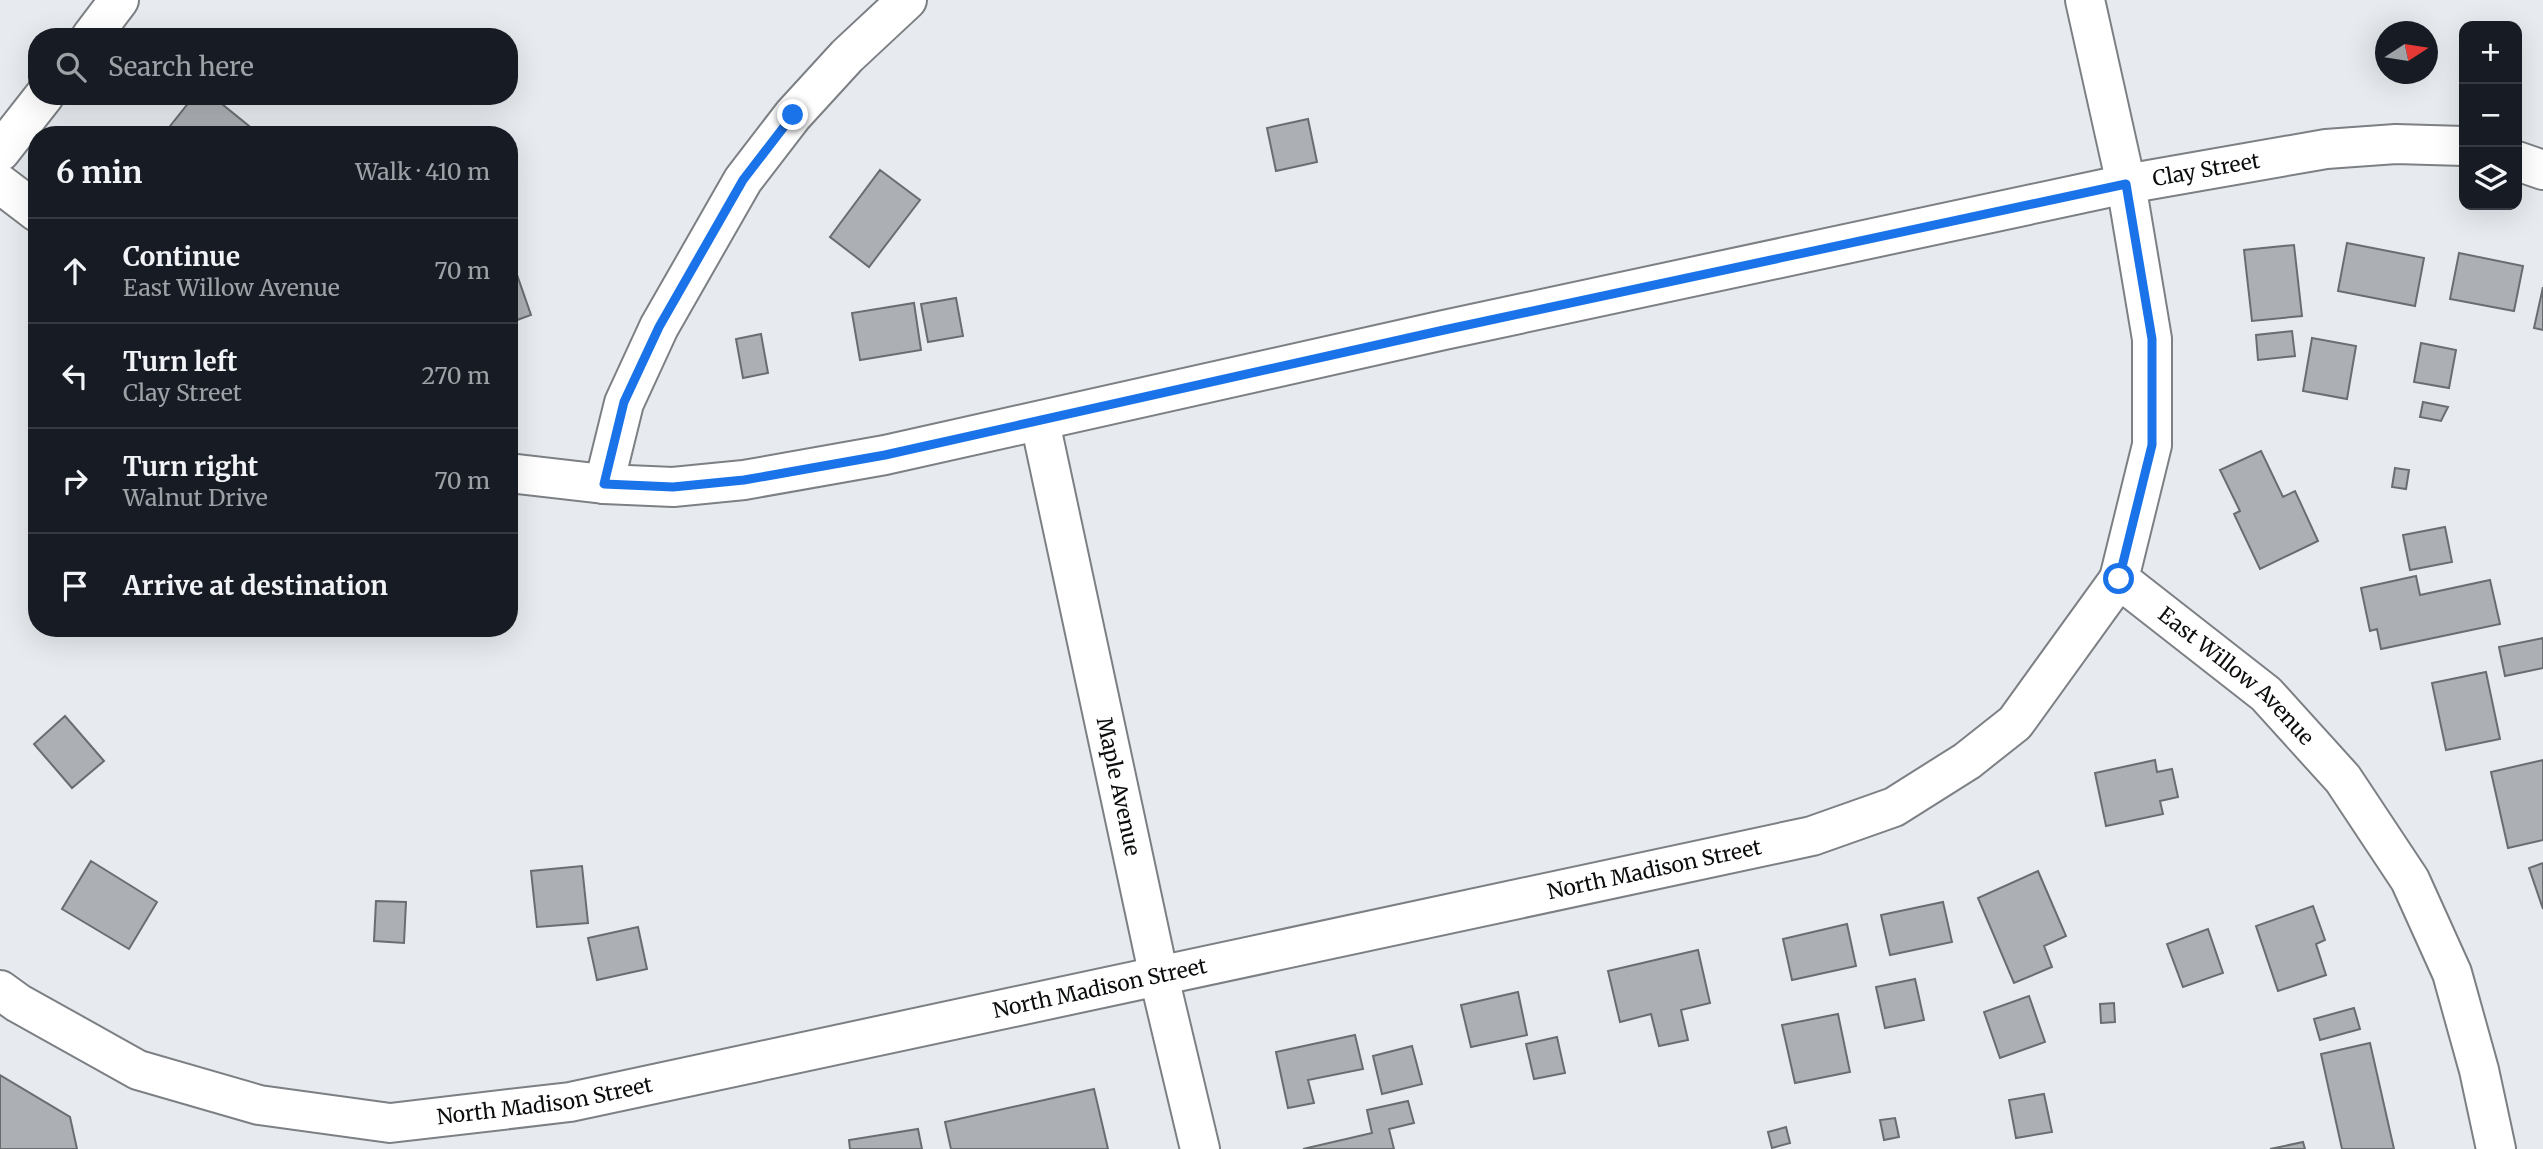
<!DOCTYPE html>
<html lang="en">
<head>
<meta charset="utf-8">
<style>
	body { margin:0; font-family:Merriweather,serif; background:#242831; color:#f1f3f6 }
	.controls { position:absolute; right:21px; top:21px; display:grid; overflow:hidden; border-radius:14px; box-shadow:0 7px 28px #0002 }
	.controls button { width:63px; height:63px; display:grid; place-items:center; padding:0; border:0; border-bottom:2px solid #363941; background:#171b24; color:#f1f3f6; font:35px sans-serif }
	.compass { position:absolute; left:2375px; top:21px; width:63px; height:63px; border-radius:50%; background:#171b24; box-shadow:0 7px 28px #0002; rotate:78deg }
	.stop { position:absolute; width:21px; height:21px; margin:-16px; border:5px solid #1a73e8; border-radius:50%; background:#fff }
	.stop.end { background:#1a73e8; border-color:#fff; box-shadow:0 2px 7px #0008 }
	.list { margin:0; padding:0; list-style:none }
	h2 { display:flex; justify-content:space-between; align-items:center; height:91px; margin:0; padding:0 28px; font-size:30px }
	h2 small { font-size:23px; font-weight:400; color:#9ea1a6 }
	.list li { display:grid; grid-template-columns:46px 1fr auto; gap:21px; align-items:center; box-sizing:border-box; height:105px; padding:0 28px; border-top:2px solid #363941 }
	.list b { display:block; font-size:26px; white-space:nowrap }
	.list p { margin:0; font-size:23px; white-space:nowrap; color:#9ea1a6 }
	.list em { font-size:23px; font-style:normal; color:#9ea1a6 }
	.icon { flex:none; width:38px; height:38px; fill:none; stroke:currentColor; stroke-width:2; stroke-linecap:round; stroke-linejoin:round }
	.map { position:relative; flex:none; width:2543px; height:1149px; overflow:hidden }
	.search { position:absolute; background:#171b24; box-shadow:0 7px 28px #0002; left:28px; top:28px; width:490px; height:77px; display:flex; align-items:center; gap:18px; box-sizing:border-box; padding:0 24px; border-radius:28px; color:#9ea1a6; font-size:26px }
	.panel { position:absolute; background:#171b24; box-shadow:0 7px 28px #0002; left:28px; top:126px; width:490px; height:511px; border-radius:28px }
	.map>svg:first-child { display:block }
	.building { fill:#acafb3; stroke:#6a6d70; stroke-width:2 }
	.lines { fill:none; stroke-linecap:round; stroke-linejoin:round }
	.minor-casing { stroke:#7c7f83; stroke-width:42 }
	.minor { stroke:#fff; stroke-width:38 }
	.route { stroke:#1a73e8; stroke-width:9 }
	.labels { text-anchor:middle; stroke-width:6; stroke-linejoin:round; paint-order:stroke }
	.street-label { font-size:21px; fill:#0b0d0e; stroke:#f5f8fc }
</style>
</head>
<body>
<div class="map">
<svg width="2543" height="1149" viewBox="0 0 2543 1149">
	<rect width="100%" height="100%" fill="#e7ebef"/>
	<path class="building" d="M194,96H212L249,126L242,135H163Z
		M1308,119L1317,162L1276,171L1267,128Z
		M880,170L920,200L869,267L830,237Z
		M2347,243L2424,258L2415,306L2338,291Z
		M2294,245L2302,316L2252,321L2244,250Z
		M2459,253L2523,266L2514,311L2450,299Z
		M515,269L531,315L509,323V271Z
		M2543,287V330L2534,328Z
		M956,298L963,336L928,342L921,304Z
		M914,303L921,350L860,360L852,313Z
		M2292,331L2295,356L2258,360L2256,335Z
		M761,334L768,373L743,378L736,339Z
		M2312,338L2356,346L2347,399L2303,391Z
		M2421,343L2456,350L2449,388L2414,382Z
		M2423,402L2448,407L2441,421L2420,417Z
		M2261,451L2283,497L2295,491L2318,541L2260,569L2234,514L2240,511L2220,470Z
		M2395,468L2409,470L2406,489L2392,487Z
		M2445,527L2452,562L2410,570L2403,535Z
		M2416,576L2420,595L2490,580L2500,624L2381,649L2377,629L2370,631L2361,588Z
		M2543,638V668L2505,676L2499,647Z
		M2486,672L2500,739L2446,750L2432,683Z
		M65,716L104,761L72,788L34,744Z
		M2155,760L2157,772L2172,769L2178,797L2160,801L2163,814L2106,826L2095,773Z
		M2543,760V840L2508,848L2491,772Z
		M91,861L157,902L129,949L62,909Z
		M2543,863V909L2529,868Z
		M582,866L588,923L537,927L531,871Z
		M2038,871L2066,936L2044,946L2052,967L2014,983L1978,898Z
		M376,901L406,902L404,943L374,941Z
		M1943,902L1952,942L1890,955L1881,915Z
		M2313,906L2325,940L2316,944L2326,975L2278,991L2256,926Z
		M1847,924L1856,966L1792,980L1783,939Z
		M638,927L647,969L597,980L588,938Z
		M2208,929L2223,973L2183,987L2167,944Z
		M1698,950L1710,1003L1681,1010L1688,1040L1659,1046L1651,1014L1620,1022L1608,971Z
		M1915,979L1924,1020L1885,1028L1876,987Z
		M1518,992L1527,1035L1471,1047L1461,1005Z
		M2029,996L2045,1042L2000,1058L1984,1012Z
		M2114,1003L2115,1022L2101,1023L2100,1004Z
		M2354,1008L2360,1029L2320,1040L2314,1019Z
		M1838,1014L1850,1072L1795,1083L1782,1025Z
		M1355,1035L1363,1069L1308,1080L1314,1103L1288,1108L1276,1052Z
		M1557,1037L1565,1073L1534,1079L1526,1044Z
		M2370,1043L2394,1149H2342L2321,1054Z
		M1412,1046L1422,1084L1382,1094L1373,1056Z
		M0,1075L70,1117L77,1149H0Z
		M1094,1089L1108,1149H951L945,1122Z
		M2044,1094L2052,1132L2016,1138L2009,1100Z
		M1408,1101L1414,1123L1389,1129L1394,1149H1303L1372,1133L1367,1110Z
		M1895,1118L1899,1137L1884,1140L1880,1120Z
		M1786,1127L1790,1143L1772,1148L1768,1132Z
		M918,1129L922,1149H850L849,1140Z
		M2303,1142L2305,1149H2270Z"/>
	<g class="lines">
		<defs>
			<g id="minor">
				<path id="s1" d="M2085,0L2126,184L2152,339V445L2119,579L2266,694L2343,779L2410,880L2452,973L2479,1070L2496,1149"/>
				<path d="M91,37L119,0"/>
				<path d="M0,152L44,96"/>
				<path d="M2517,161L2543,170"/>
				<path d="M0,184L37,212"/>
				<path id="s2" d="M1040,422L1159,977L1200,1149"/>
				<path id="s3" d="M509,473L604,484L673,487L744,480L885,455L1444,330L2126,184L2326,149L2396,144L2464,146"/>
				<path d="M604,484L624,403L659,327L743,180L793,115L847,56L907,0"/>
				<path id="s4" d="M0,990L18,1003L138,1070L259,1105L390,1123L570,1102L1812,836L1894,807L1967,761L2015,723L2119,579"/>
			</g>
		</defs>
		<use href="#minor" class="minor-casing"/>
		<use href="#minor" class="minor"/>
	</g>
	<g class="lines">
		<path class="route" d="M793,115L743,180L659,327L624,402L604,484L673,487L744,480L885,455L1444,330L2126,184L2152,339V445L2119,579"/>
	</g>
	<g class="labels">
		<g class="street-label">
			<text dy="7" stroke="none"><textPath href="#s3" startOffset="1731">Clay Street</textPath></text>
			<text dy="7" stroke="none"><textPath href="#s1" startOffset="742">East Willow Avenue</textPath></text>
			<text dy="7" stroke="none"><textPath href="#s2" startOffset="373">Maple Avenue</textPath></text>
			<text dy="7" stroke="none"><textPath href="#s4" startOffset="1708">North Madison Street</textPath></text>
			<text dy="7" stroke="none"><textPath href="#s4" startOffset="1141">North Madison Street</textPath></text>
			<text dy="7" stroke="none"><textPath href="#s4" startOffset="574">North Madison Street</textPath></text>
		</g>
	</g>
</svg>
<div class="controls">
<button>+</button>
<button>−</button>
<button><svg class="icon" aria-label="layers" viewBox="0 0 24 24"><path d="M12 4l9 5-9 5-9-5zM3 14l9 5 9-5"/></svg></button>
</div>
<svg class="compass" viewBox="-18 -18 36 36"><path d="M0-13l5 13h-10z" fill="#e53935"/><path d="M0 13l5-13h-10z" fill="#9ea1a6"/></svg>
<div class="stop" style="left:2119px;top:579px"></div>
<div class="stop end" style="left:793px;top:115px"></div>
<div class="search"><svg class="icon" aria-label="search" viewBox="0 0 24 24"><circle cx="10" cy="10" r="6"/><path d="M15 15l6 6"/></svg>Search here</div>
<section class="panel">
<h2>6 min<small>Walk · 410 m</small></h2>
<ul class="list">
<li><svg class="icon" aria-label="ahead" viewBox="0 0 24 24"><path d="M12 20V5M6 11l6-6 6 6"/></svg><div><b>Continue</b><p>East Willow Avenue</p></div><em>70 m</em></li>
<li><svg class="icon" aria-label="left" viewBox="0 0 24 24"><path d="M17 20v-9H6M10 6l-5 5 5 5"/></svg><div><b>Turn left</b><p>Clay Street</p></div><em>270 m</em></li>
<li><svg class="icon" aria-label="right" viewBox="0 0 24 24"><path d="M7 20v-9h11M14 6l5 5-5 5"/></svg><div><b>Turn right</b><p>Walnut Drive</p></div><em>70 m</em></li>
<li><svg class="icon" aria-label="arrive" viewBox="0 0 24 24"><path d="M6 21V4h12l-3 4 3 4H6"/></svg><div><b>Arrive at destination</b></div></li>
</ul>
</section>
</div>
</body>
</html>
